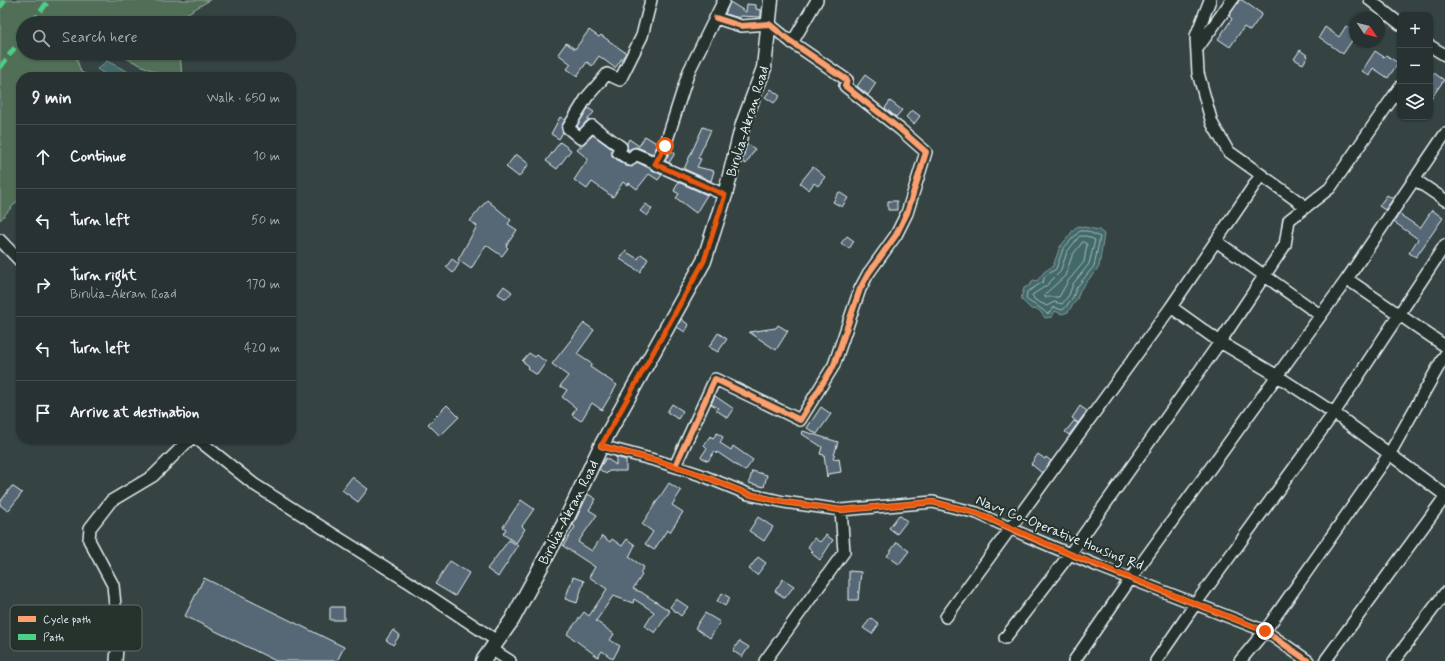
<!DOCTYPE html>
<html lang="en">
<head>
<meta charset="utf-8">
<style>
	body { margin:0; font-family:Mynerve,sans-serif; background:#303a3a; color:#f1f3f6 }
	.controls { position:absolute; right:12px; top:12px; display:grid; overflow:hidden; border-radius:8px; box-shadow:0 1px 3px #0004 }
	.controls button { width:36px; height:36px; display:grid; place-items:center; padding:0; border:0; border-bottom:1px solid #444d4d; background:#283232; color:#f1f3f6; font:20px sans-serif }
	.compass { position:absolute; left:1349px; top:12px; width:36px; height:36px; border-radius:50%; background:#283232; box-shadow:0 1px 3px #0004; rotate:125deg }
	.stop { position:absolute; width:12px; height:12px; margin:-9px; border:3px solid #ea580c; border-radius:50%; background:#fff }
	.stop.end { background:#ea580c; border-color:#fff; box-shadow:0 1px 4px #0008 }
	.list { margin:0; padding:0; list-style:none }
	h2 { display:flex; justify-content:space-between; align-items:center; height:52px; margin:0; padding:0 16px; font-size:17px }
	h2 small { font-size:13px; font-weight:400; color:#a5aaac }
	.list li { display:grid; grid-template-columns:26px 1fr auto; gap:12px; align-items:center; box-sizing:border-box; height:64px; padding:0 16px; border-top:1px solid #444d4d }
	.list b { display:block; font-size:15px; white-space:nowrap }
	.list p { margin:0; font-size:13px; white-space:nowrap; color:#a5aaac }
	.list em { font-size:13px; font-style:normal; color:#a5aaac }
	.icon { flex:none; width:22px; height:22px; fill:none; stroke:currentColor; stroke-width:2; stroke-linecap:round; stroke-linejoin:round }
	.map { position:relative; flex:none; width:1445px; height:661px; overflow:hidden }
	.search { position:absolute; background:#283232; box-shadow:0 1px 3px #0004; left:16px; top:16px; width:280px; height:44px; display:flex; align-items:center; gap:10px; box-sizing:border-box; padding:0 14px; border-radius:22px; color:#a5aaac; font-size:15px }
	.panel { position:absolute; background:#283232; box-shadow:0 1px 3px #0004; left:16px; top:72px; width:280px; height:372px; border-radius:16px }
	.map>svg:first-child { display:block }
	.green { fill:#516e56; stroke:#9cb0a7 }
	.water { fill:#436768; stroke:#859ea2 }
	.lines { fill:none; stroke-linecap:round; stroke-linejoin:round }
	.shore { stroke:#a6babe; stroke-width:1 }
	.building { fill:#576874; stroke:#e8f1f8 }
	.minor-casing { stroke:#e8f1f8; stroke-width:14 }
	.tertiary-casing { stroke:#e8f1f8; stroke-width:17 }
	.minor { stroke:#26332d; stroke-width:11 }
	.tertiary { stroke:#26332d; stroke-width:14 }
	.quiet { stroke:#4dcf88; stroke-width:5; stroke-dasharray:10 5; stroke-linecap:butt }
	.cycleway-casing { stroke:#26332d; stroke-width:8 }
	.cycleway { stroke:#fca06f; stroke-width:6 }
	.route { stroke:#ea580c; stroke-width:5 }
	.labels { text-anchor:middle; stroke-width:4; stroke-linejoin:round; paint-order:stroke }
	.street-label { font-size:14px; fill:#e8f1f8; stroke:#26332d }
	.key { fill:#26332d; stroke:#606c6a; stroke-width:1 }
	.key-label { font-size:11px; fill:#e8f1f8 }
</style>
</head>
<body>
<div class="map">
<svg width="1445" height="661" viewBox="0 0 1445 661">
	<rect width="100%" height="100%" fill="#354342"/>
	<filter id="ink" filterUnits="userSpaceOnUse"><feTurbulence type="fractalNoise" baseFrequency=".025" numOctaves="2"/><feDisplacementMap in="SourceGraphic" scale="8" xChannelSelector="R" yChannelSelector="G"/><feConvolveMatrix kernelMatrix="1 2 1 2 8 2 1 2 1" color-interpolation-filters="sRGB"/></filter>
	<g filter="url(#ink)">
		<path class="green" d="M0,0H210L183,16V23H23V53H92L75,54L81,72L91,77H21V197L0,220Z
			M115,53H180L182,77H166Z"/>
		<path class="water" d="M107,61L138,77H109L97,69Z
			M1079,226L1099,230L1104,234L1099,267L1080,290L1077,299L1068,312L1062,314L1055,311L1052,317L1045,318L1039,310L1031,309L1021,299L1024,288L1030,285L1033,280L1037,281L1044,272L1053,266L1060,247L1075,228Z"/>
		<g class="lines">
			<path class="shore" d="M1080,231H1087L1100,237L1094,266L1077,287L1073,297L1065,308L1062,310L1054,307L1049,313L1047,314C1040,306 1033,305 1026,299L1027,292L1043,282L1045,276L1056,269L1063,249Z
				M1080,236H1086L1095,240L1089,264L1073,284L1069,295L1062,304L1054,302L1047,306L1035,300L1032,295L1046,286L1060,272L1067,252Z
				M1083,242L1087,244L1084,262L1068,281L1059,297H1045V294L1065,276L1072,256Z"/>
		</g>
		<path class="building" d="M1239,0H1242L1262,14L1250,31L1244,27L1230,47L1218,39L1232,19L1229,16Z
			M730,2L746,12L747,4L756,5V9L761,10V17L740,16V18L725,14Z
			M1346,26L1355,31V36L1343,54L1319,37L1325,27L1339,37Z
			M589,30L599,37L601,35L626,53L615,68L599,56L592,66L587,62L577,76L567,69L571,64L558,54L566,43L575,49Z
			M1300,50L1308,56L1303,64L1294,59Z
			M1375,51L1384,57L1386,55L1398,63L1388,78L1373,68L1369,76L1362,71Z
			M1434,73L1444,80L1430,100V79Z
			M865,75L876,83L868,95L857,86Z
			M771,89L780,96L774,103L765,97Z
			M890,101L902,110L896,117L885,108Z
			M588,108L594,112L580,129L577,126Z
			M912,110L920,116L914,124L906,117Z
			M560,117L565,120L561,127L563,132L559,139L551,134Z
			M703,127L711,130L698,158L701,159L697,167L714,171L711,181L684,169Z
			M593,135L612,149V156L626,166L632,167L637,162L662,175L658,180L649,174L637,189L629,183L627,185L623,182L613,197L592,182L587,189L574,180L588,159L577,150Z
			M645,136L658,144L653,154L637,147L627,150V143L629,139L639,146Z
			M560,142L571,150L557,169L546,161Z
			M747,144L755,149L746,164L742,161Z
			M670,151L675,153L669,163L665,161Z
			M516,154L529,164L519,177L506,167Z
			M813,167L825,177L818,186L814,183L809,190L800,183Z
			M678,182L707,195L696,213L676,198L679,194L674,191Z
			M839,192L848,198L842,207L833,202Z
			M1387,195L1393,199L1385,210L1379,206Z
			M487,200L511,220L508,224L517,230L506,246L508,248L502,256L486,245L471,269L458,260L477,226L470,221Z
			M888,201H897V210H888Z
			M646,204L652,209L647,216L640,211Z
			M1432,210L1443,218L1416,257L1409,253L1418,239L1394,222L1399,214L1420,228Z
			M847,236L854,241L849,249L841,243Z
			M625,251L638,259L641,254L648,259L640,272L620,259Z
			M452,259L459,264L453,273L446,267Z
			M504,286L512,292L506,299L498,294Z
			M681,319L689,325L685,332L677,327Z
			M584,323L594,330L577,354L592,364L590,367L617,385L602,410L592,403L581,421L572,415L576,408L562,397L567,390L560,386L568,376L552,364Z
			M778,325L788,331L776,350L749,332L776,328Z
			M718,333L727,339L718,352L709,347Z
			M529,353L535,357L537,355L546,362L537,375L527,368L529,366L522,361Z
			M715,396L734,409L728,418L716,410L718,408L711,404Z
			M672,404L683,411L678,419L667,412Z
			M447,405L459,417L440,436L428,424Z
			M1080,406L1087,411L1078,423L1072,418Z
			M821,407L831,414L817,434L807,428Z
			M1074,421L1078,423L1069,435L1065,432Z
			M803,431L838,442L833,459L839,458L841,472L828,474L827,477L824,455L820,454L822,447L802,434Z
			M717,433L723,437L720,443L731,450L733,446L753,460L745,471L717,452L716,454L714,452L708,461L701,457L707,448L704,445L710,436L713,438Z
			M1038,454L1045,459L1046,457L1051,461L1042,473L1031,464Z
			M616,457L626,460V471H609L606,474L599,469L606,458L616,465Z
			M752,471L767,475L764,487L749,483Z
			M352,477L368,489L358,502L342,490Z
			M669,483L681,491L672,505L683,512L670,532L667,530L654,550L645,544L653,532L642,524Z
			M12,486L22,493L8,511L0,505V502Z
			M588,494L596,499L589,510L597,515L578,542L592,551L602,536L610,542L612,539L622,546L627,539L635,545L629,557L644,567L640,573L642,575L633,589L641,592L670,611L655,633L645,626L654,612L634,599L633,603L613,596L596,621L614,634L610,640L620,646L613,659L602,651L598,657L567,634L584,612L589,616L607,589L589,577L595,567L563,546L575,527L573,525Z
			M521,500L534,509L522,526L525,529L516,543L503,534L506,529L503,527Z
			M899,515L907,521L897,534L889,528Z
			M758,517L773,527L764,541L749,531Z
			M826,535L833,540L820,560L811,553L813,551L808,547L814,538L820,542Z
			M509,540L518,546L498,577L487,569Z
			M897,542L909,551L899,564L887,556Z
			M758,557L766,563L757,575L749,569Z
			M450,561L469,573L455,596L435,584Z
			M849,571L861,572L858,600H849Z
			M573,577L584,581L577,603L565,599Z
			M204,578L344,647L337,661H276L185,616Z
			M783,579L794,586L785,598L775,591Z
			M722,593L730,598L725,606L717,601Z
			M676,599L688,607L681,616L670,607Z
			M330,607H344V620H330Z
			M705,613L720,622L710,638L695,628Z
			M871,618L879,624L872,634L863,628Z
			M393,630L400,635L393,645L386,640Z
			M739,641L749,647L742,657L733,651Z"/>
		<g class="lines">
			<defs>
				<path id="minor" d="M651,0L642,36L620,80L607,74L587,97L568,128L580,138L592,126L621,147L618,152L630,160L635,154L656,163
					M724,0L689,71L665,146L655,164L725,195
					M1210,0L1196,36L1198,73L1212,123L1228,151L1306,207
					M1370,0L1400,24
					M792,43L817,0
					M1430,46L1445,55
					M1197,49L1232,0
					M1414,179L1445,200
					M0,240L21,262
					M1216,241L1320,315
					M1347,279L1445,134
					M1171,307L1261,175
					M197,439L255,485L407,581L497,641
					M601,446L658,461L701,475L748,494L784,502L841,510L933,502L977,513L1027,536L1098,566L1265,631L1308,661
					M675,466L715,379L800,420L834,365L860,289L868,274L896,235L907,213L926,152L901,130L845,86L847,80L790,41L769,24L741,26L716,18
					M946,617L1171,307L1220,342L1276,375L1334,413L1445,495
					M1005,638L1070,554L1220,342L1285,245L1289,220L1330,188L1400,87
					M491,649L510,661
					M116,661L118,636L113,585L89,540L90,528L111,501L153,476L190,439
					M765,661L844,552L841,510
					M1074,661L1131,578L1347,279L1445,346
					M1156,661L1196,603L1334,413L1445,245
					M1240,661L1265,631L1390,453L1445,355
					M1325,661L1445,497
					M1394,661L1445,593"/>
				<path id="tertiary" d="M483,661L512,620L564,524L601,446L704,261L725,195L743,124L764,68L771,0"/>
			</defs>
			<use href="#minor" class="minor-casing"/>
			<use href="#tertiary" class="tertiary-casing"/>
			<use href="#minor" class="minor"/>
			<use href="#tertiary" class="tertiary"/>
			<path class="quiet" d="M0,7L5,0
				M32,23L49,0
				M0,68L23,36"/>
			<defs>
				<path id="cycleway" d="M601,446L658,461L701,475L748,494L784,502L841,510L933,502L977,513L1027,536L1098,566L1265,631L1308,661
					M675,466L715,379L800,420L834,365L860,289L868,274L896,235L907,213L926,152L901,130L845,86L847,80L790,41L769,24L741,26L716,18"/>
			</defs>
			<use href="#cycleway" class="cycleway-casing"/>
			<use href="#cycleway" class="cycleway"/>
		</g>
	</g>
	<g class="lines" filter="url(#ink)">
		<path class="route" d="M665,146L655,164L725,195L704,261L601,446L658,461L701,475L748,494L784,502L841,510L933,502L977,513L1070,554L1265,631"/>
	</g>
	<g class="labels">
		<g class="street-label">
			<text transform="translate(747 121) rotate(-73)" y="5">Birulia-Akran Road</text>
			<text transform="translate(568 512) rotate(-63)" y="5">Birulia-Akran Road</text>
			<text transform="translate(1060 532) rotate(22)" y="5">Navy Co-Operative Housing Rd</text>
		</g>
	</g>
	<rect x="10" y="605" width="132" height="46" rx="6" class="key"/>
	<rect x="18" y="616" width="18" height="6" fill="#fca06f"/>
	<rect x="18" y="634" width="18" height="6" fill="#4dcf88"/>
	<g class="key-label">
		<text x="43" y="623">Cycle path</text>
		<text x="43" y="641">Path</text>
	</g>
</svg>
<div class="controls">
<button>+</button>
<button>−</button>
<button><svg class="icon" aria-label="layers" viewBox="0 0 24 24"><path d="M12 4l9 5-9 5-9-5zM3 14l9 5 9-5"/></svg></button>
</div>
<svg class="compass" viewBox="-18 -18 36 36"><path d="M0-13l5 13h-10z" fill="#e53935"/><path d="M0 13l5-13h-10z" fill="#a5aaac"/></svg>
<div class="stop" style="left:665px;top:146px"></div>
<div class="stop end" style="left:1265px;top:631px"></div>
<div class="search"><svg class="icon" aria-label="search" viewBox="0 0 24 24"><circle cx="10" cy="10" r="6"/><path d="M15 15l6 6"/></svg>Search here</div>
<section class="panel">
<h2>9 min<small>Walk · 650 m</small></h2>
<ul class="list">
<li><svg class="icon" aria-label="ahead" viewBox="0 0 24 24"><path d="M12 20V5M6 11l6-6 6 6"/></svg><div><b>Continue</b></div><em>10 m</em></li>
<li><svg class="icon" aria-label="left" viewBox="0 0 24 24"><path d="M17 20v-9H6M10 6l-5 5 5 5"/></svg><div><b>Turn left</b></div><em>50 m</em></li>
<li><svg class="icon" aria-label="right" viewBox="0 0 24 24"><path d="M7 20v-9h11M14 6l5 5-5 5"/></svg><div><b>Turn right</b><p>Birulia-Akran Road</p></div><em>170 m</em></li>
<li><svg class="icon" aria-label="left" viewBox="0 0 24 24"><path d="M17 20v-9H6M10 6l-5 5 5 5"/></svg><div><b>Turn left</b></div><em>420 m</em></li>
<li><svg class="icon" aria-label="arrive" viewBox="0 0 24 24"><path d="M6 21V4h12l-3 4 3 4H6"/></svg><div><b>Arrive at destination</b></div></li>
</ul>
</section>
</div>
</body>
</html>
